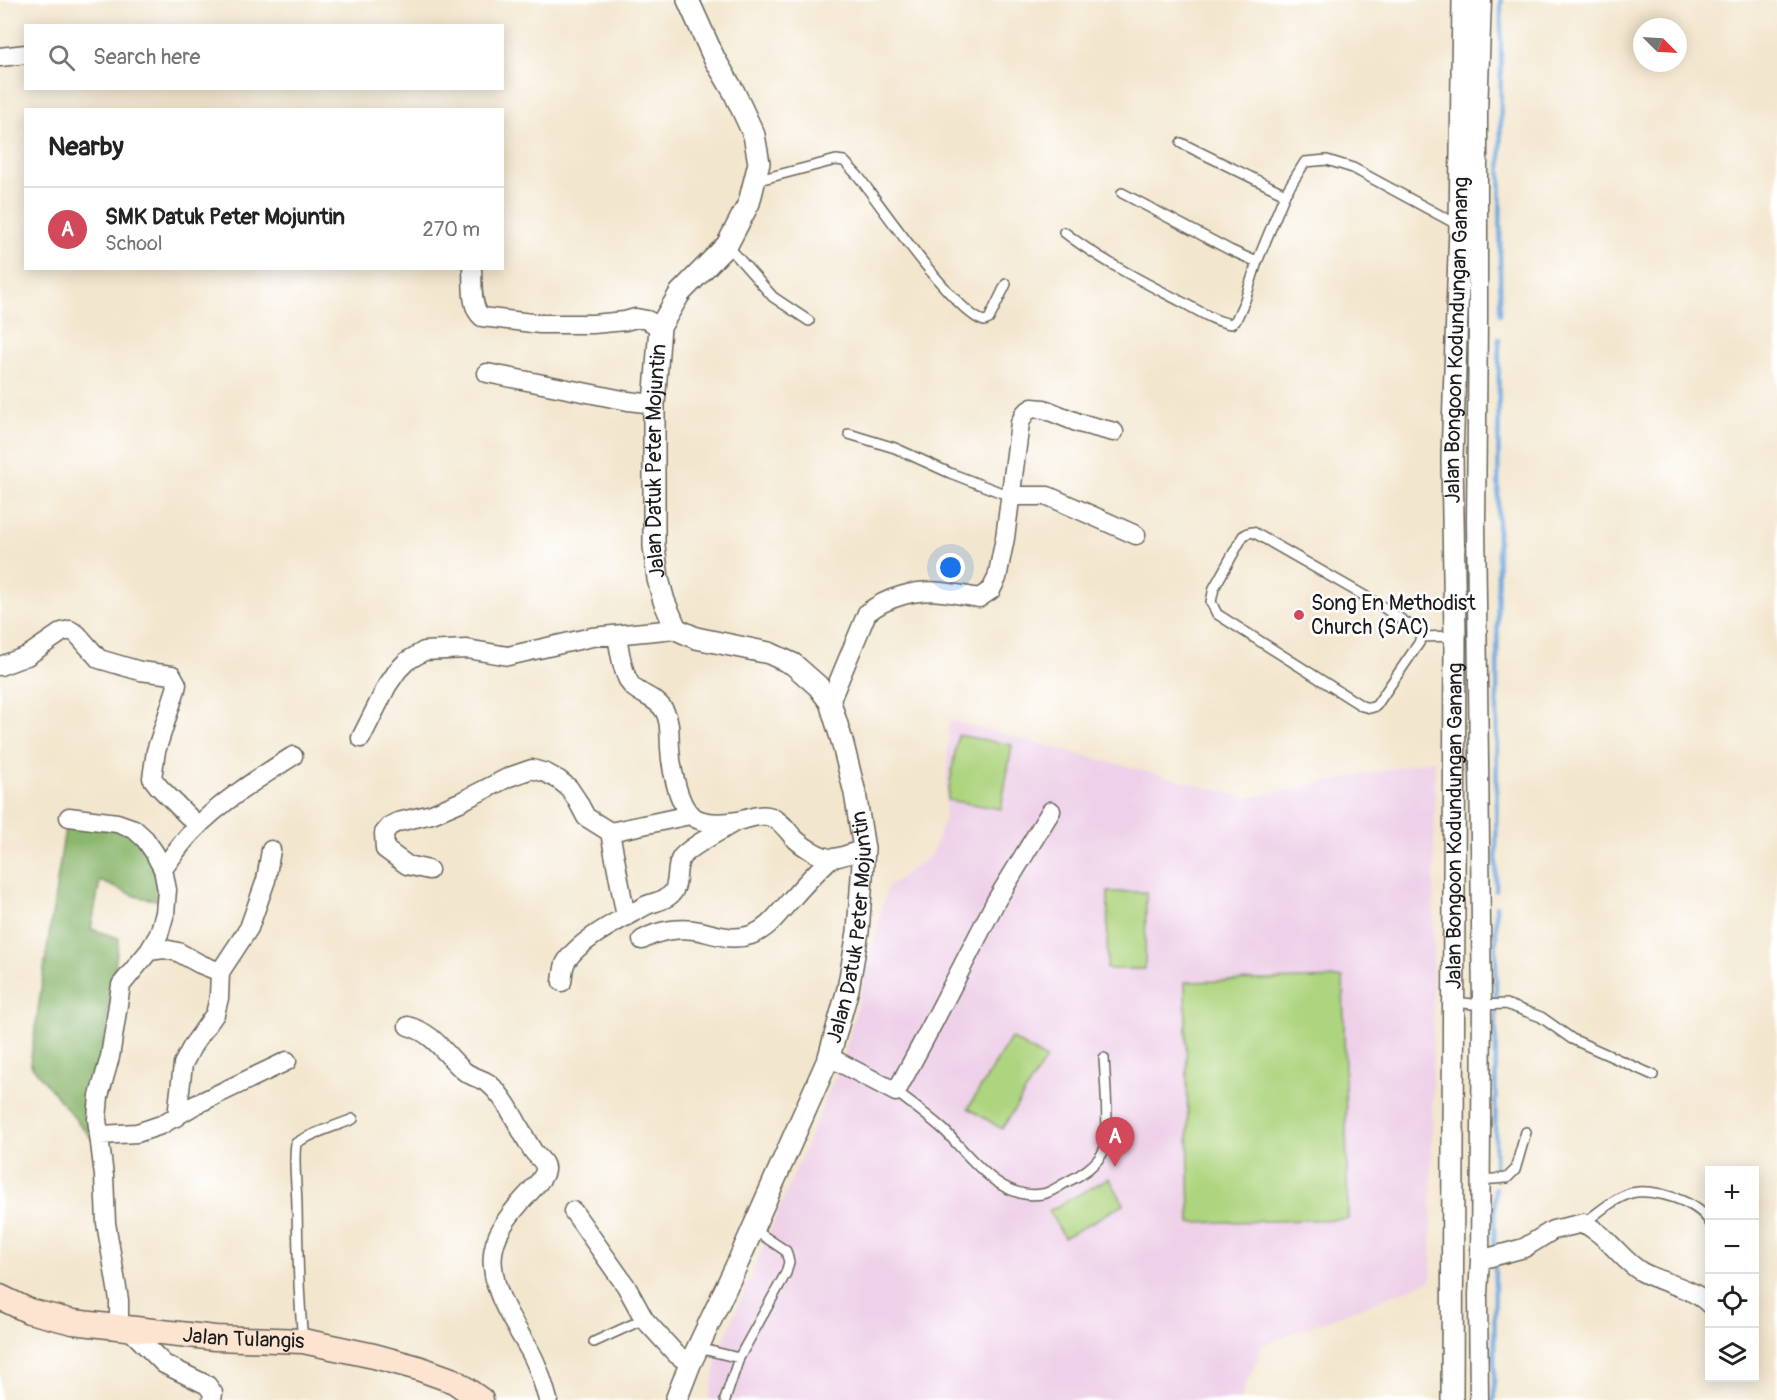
<!DOCTYPE html>
<html lang="en">
<head>
<meta charset="utf-8">
<style>
	body { margin:0; font-family:Pangolin,sans-serif; background:#f6f6f6; color:#222 }
	.controls { position:absolute; right:18px; bottom:18px; display:grid; overflow:hidden; border-radius:0px; box-shadow:0 3px 15px #0003 }
	.controls button { width:54px; height:54px; display:grid; place-items:center; padding:0; border:0; border-bottom:2px solid #e0e0e0; background:#fff; color:#222; font:30px sans-serif }
	.compass { position:absolute; left:1633px; top:18px; width:54px; height:54px; border-radius:50%; background:#fff; box-shadow:0 3px 15px #0003; rotate:114deg }
	.you { position:absolute; left:951px; top:568px; width:21px; height:21px; margin:-15px; border:4px solid #fff; border-radius:50%; background:#1a73e8; box-shadow:0 0 0 9px #1a73e833 }
	.badge { display:grid; place-items:center; width:39px; height:39px; border-radius:50%; background:#d1495b; color:#fff; font-size:20px; font-weight:700 }
	.pin { position:absolute; translate:-50% -50px; filter:drop-shadow(0 2px 3px #0008) }
	.pin::after { content:''; position:absolute; top:32px; width:21px; height:18px; background:inherit; clip-path:polygon(0 0,100% 0,50% 100%) }
	.list { margin:0; padding:0; list-style:none }
	h2 { display:flex; justify-content:space-between; align-items:center; height:78px; margin:0; padding:0 24px; font-size:26px }
	h2 small { font-size:20px; font-weight:400; color:#767676 }
	.list li { display:grid; grid-template-columns:39px 1fr auto; gap:18px; align-items:center; box-sizing:border-box; height:84px; padding:0 24px; border-top:2px solid #e0e0e0 }
	.list b { display:block; font-size:22px; white-space:nowrap }
	.list p { margin:0; font-size:20px; white-space:nowrap; color:#767676 }
	.list em { font-size:20px; font-style:normal; color:#767676 }
	.icon { flex:none; width:33px; height:33px; fill:none; stroke:currentColor; stroke-width:2; stroke-linecap:round; stroke-linejoin:round }
	.map { position:relative; flex:none; width:1777px; height:1400px; overflow:hidden }
	.search { position:absolute; background:#fff; box-shadow:0 3px 15px #0003; left:24px; top:24px; width:480px; height:66px; display:flex; align-items:center; gap:15px; box-sizing:border-box; padding:0 21px; border-radius:0px; color:#767676; font-size:22px }
	.panel { position:absolute; background:#fff; box-shadow:0 3px 15px #0003; left:24px; top:108px; width:480px; height:162px; border-radius:0px }
	.map>svg:first-child { display:block }
	.built { fill:#eed0e8 }
	.green { fill:#add47e; stroke:#64784d; stroke-width:1.5 }
	.forest { fill:#8ab66d; stroke:#536944; stroke-width:1.5 }
	.lines { fill:none; stroke-linecap:round; stroke-linejoin:round }
	.stream { stroke:#6ca6db; stroke-width:4.5 }
	.service-casing { stroke:#67635a; stroke-width:12 }
	.minor-casing { stroke:#67635a; stroke-width:21 }
	.tertiary-casing { stroke:#67635a; stroke-width:24 }
	.secondary-casing { stroke:#67635a; stroke-width:27 }
	.service { stroke:#fff; stroke-width:9 }
	.minor { stroke:#fff; stroke-width:18 }
	.tertiary { stroke:#fff; stroke-width:21 }
	.secondary { stroke:#fde4d1; stroke-width:24 }
	.poi-dot { fill:#d1495b; stroke:#fff; stroke-width:2 }
	.labels { text-anchor:middle; stroke-width:5; stroke-linejoin:round; paint-order:stroke }
	.street-label { font-size:21px; fill:#1c1c1c; stroke:#fff }
	.poi-label { font-size:21px; fill:#1c1c1c; stroke:#fff; text-anchor:start }
</style>
</head>
<body>
<div class="map">
<svg width="1777" height="1400" viewBox="0 0 1777 1400">
	<rect width="100%" height="100%" fill="#fff"/>
	<filter id="ink" filterUnits="userSpaceOnUse"><feTurbulence type="fractalNoise" baseFrequency=".0167" numOctaves="2"/><feDisplacementMap in="SourceGraphic" scale="12" xChannelSelector="R" yChannelSelector="G"/><feConvolveMatrix kernelMatrix="1 2 1 2 8 2 1 2 1" color-interpolation-filters="sRGB"/></filter>
	<filter id="wash" filterUnits="userSpaceOnUse"><feTurbulence type="fractalNoise" baseFrequency=".008" numOctaves="4" result="noise"/><feDisplacementMap in="SourceGraphic" scale="24" xChannelSelector="R" yChannelSelector="G"/><feGaussianBlur stdDeviation="1.35" result="paint"/><feColorMatrix in="noise" values="0 0 0 0 0 0 0 0 0 0 0 0 0 0 0 0 0 1.4 0 .05"/><feComposite in="paint" operator="in"/></filter>
	<g filter="url(#wash)">
		<rect width="100%" height="100%" fill="#f3e6ce"/>
		<path class="built" d="M949,720L1248,798L1435,760L1431,1280L1263,1345L1240,1400H709L719,1352L845,1053L887,888L932,854L945,817Z"/>
		<path class="green" d="M958,735L1012,745L1001,809L947,800Z
			M1108,892H1146L1145,969H1107Z
			M1343,978L1348,1219L1190,1223L1185,982Z
			M1011,1038L1046,1059L1002,1129L968,1108Z
			M1109,1178L1124,1204L1064,1238L1049,1211Z"/>
		<path class="forest" d="M66,821L133,831L148,851L163,901L138,897L100,881L91,929L119,938L91,1138L30,1064Z"/>
		<g class="lines">
			<path class="stream" d="M1500,314L1501,0
				M1496,891L1499,339
				M1496,997V906
				M1495,1172L1496,1013
				M1494,1250L1495,1188
				M1494,1400L1495,1266"/>
		</g>
	</g>
	<g filter="url(#ink)">
		<g class="lines">
			<defs>
				<path id="service" d="M1181,143L1285,194
					M755,181L836,160L844,161L859,177C880,205 956,314 984,321L989,319L1006,284
					M1122,193L1230,250L1257,262
					M1064,232C1100,260 1140,280 1180,301C1196,309 1213,321 1231,324L1236,320L1245,300L1257,262L1285,194L1305,162L1327,160L1353,168L1458,225
					M727,245L773,297L809,321
					M849,434L895,448L950,473L1010,496
					M1253,532L1377,603L1418,631L1421,637L1419,643L1376,706L1370,708L1362,706L1217,614L1211,602L1214,588L1243,536L1248,533Z
					M1421,637L1454,636
					M1454,1002L1482,1005L1506,1004L1541,1017L1572,1039L1653,1075
					M896,1092C913,1105 930,1117 946,1132C971,1158 1001,1201 1042,1194C1050,1193 1059,1186 1067,1182C1080,1176 1098,1164 1104,1150C1110,1136 1105,1077 1104,1058
					M1480,1180L1507,1178L1515,1170L1526,1132
					M1584,1223C1599,1212 1613,1199 1631,1193C1652,1187 1700,1202 1710,1223
					M303,1339C298,1295 298,1252 297,1208C297,1186 293,1165 296,1143C314,1132 334,1127 353,1119
					M594,1342L644,1319
					M698,1348L739,1358L786,1273L789,1262L786,1251L753,1229
					M725,1400L739,1358"/>
				<path id="minor" d="M0,57L26,54
					M472,268C473,283 470,308 482,317L540,324H593L625,321L636,318L647,320L660,327
					M487,373L628,401L654,404
					M1010,496H1048L1136,535
					M617,635C619,648 623,678 633,687C643,696 659,699 665,712C671,723 669,737 670,748C671,766 678,811 697,819C709,824 725,823 738,821C749,819 762,812 773,818C782,822 787,830 793,837C801,845 821,859 833,858C843,857 854,852 864,849
					M0,666L27,656L62,632L70,630L77,634L99,659L140,671L172,675L177,684L176,689L156,751L152,778L159,787L198,826
					M830,702L867,613C887,597 916,589 942,592C954,593 967,596 979,598L991,590L997,578L1005,538L1020,423L1025,413L1032,408L1044,409L1079,423L1114,432
					M361,738L387,686L398,670L407,661L424,651L467,649L508,656L592,637L676,629
					M69,817L117,823L134,829L145,839L154,852L163,869L167,890L165,913L159,934L149,951L121,985L110,1057L99,1096L97,1119L104,1176L106,1223L119,1300V1328
					M610,832L690,815
					M163,869C172,857 181,843 192,832C219,803 260,777 293,756
					M429,870L407,865L385,849L384,833L390,826L398,822L432,814L460,802L509,777L532,769L546,773L559,780L569,788L577,800L586,817L610,832L626,917
					M642,940C658,930 682,927 700,931C717,935 733,941 751,935C768,929 777,915 789,902C802,887 816,872 831,858
					M149,951L164,949L178,952L200,964L220,972
					M562,982C563,976 563,970 565,964C576,941 625,917 647,905C654,902 663,901 669,896C681,888 674,869 681,858C687,848 724,829 735,822
					M408,1026C436,1034 444,1054 464,1071C471,1077 481,1078 488,1083C509,1100 519,1130 533,1151C537,1157 546,1162 545,1170C544,1178 535,1186 530,1192C511,1212 489,1237 493,1267C496,1301 518,1328 533,1357C540,1371 544,1386 548,1400
					M829,1057L896,1092L932,1025L996,901L1051,811
					M177,1117L183,1064L193,1045L215,1014L219,998L220,972L249,928L266,880L271,850
					M100,1135L137,1133L161,1125L195,1105L287,1061
					M573,1211L626,1286L644,1319L676,1354L690,1364
					M1480,1260L1524,1248L1553,1230L1584,1223C1591,1228 1598,1232 1603,1237C1617,1249 1626,1263 1642,1272C1662,1283 1694,1288 1710,1305
					M129,1329L164,1364L207,1385L213,1393L212,1400
					M1479,1400L1478,1294L1480,1260L1482,1005L1476,521L1478,321V113L1482,0"/>
				<g id="tertiary">
					<path id="s1" d="M676,1400L690,1364L739,1260L829,1057L848,989L858,932L864,849L855,793L842,741L830,702L818,686L793,664L782,659L769,653L696,638L676,629L664,601L658,579L654,546V404L660,327L680,293L727,245L749,203L759,163L754,135L734,92L714,58L688,0"/>
					<path id="s2" d="M1452,1400L1455,636L1452,457L1460,226L1463,0"/>
				</g>
				<g id="secondary">
					<path id="s3" d="M0,1297L29,1311L73,1322L215,1338L303,1341L374,1356L418,1368L454,1381L481,1400"/>
				</g>
			</defs>
			<use href="#service" class="service-casing"/>
			<use href="#minor" class="minor-casing"/>
			<use href="#tertiary" class="tertiary-casing"/>
			<use href="#secondary" class="secondary-casing"/>
			<use href="#service" class="service"/>
			<use href="#minor" class="minor"/>
			<use href="#tertiary" class="tertiary"/>
			<use href="#secondary" class="secondary"/>
		</g>
	</g>
	<circle class="poi-dot" cx="1299" cy="615" r="6"/>
	<g class="labels">
		<g class="street-label">
			<text dy="7" stroke="none"><textPath href="#s2" startOffset="1060">Jalan Bongoon Kodundungan Ganang</textPath></text>
			<text dy="7" stroke="none"><textPath href="#s1" startOffset="1086">Jalan Datuk Peter Mojuntin</textPath></text>
			<text dy="7" stroke="none"><textPath href="#s2" startOffset="574">Jalan Bongoon Kodundungan Ganang</textPath></text>
			<text dy="7" stroke="none"><textPath href="#s1" startOffset="508">Jalan Datuk Peter Mojuntin</textPath></text>
			<text dy="7" stroke="none"><textPath href="#s3" startOffset="249">Jalan Tulangis</textPath></text>
		</g>
		<g class="poi-label">
			<text x="1311" y="610">Song En Methodist<tspan x="1311" dy="24">Church (SAC)</tspan></text>
		</g>
	</g>
</svg>
<div class="controls">
<button>+</button>
<button>−</button>
<button><svg class="icon" aria-label="locate" viewBox="0 0 24 24"><circle cx="12" cy="12" r="6"/><path d="M12 2v4M12 18v4M2 12h4M18 12h4"/></svg></button>
<button><svg class="icon" aria-label="layers" viewBox="0 0 24 24"><path d="M12 4l9 5-9 5-9-5zM3 14l9 5 9-5"/></svg></button>
</div>
<svg class="compass" viewBox="-18 -18 36 36"><path d="M0-13l5 13h-10z" fill="#e53935"/><path d="M0 13l5-13h-10z" fill="#767676"/></svg>
<div class="you"></div>
<div class="pin badge" style="left:1115px;top:1167px">A</div>
<div class="search"><svg class="icon" aria-label="search" viewBox="0 0 24 24"><circle cx="10" cy="10" r="6"/><path d="M15 15l6 6"/></svg>Search here</div>
<section class="panel">
<h2>Nearby<small></small></h2>
<ul class="list">
<li><span class="badge">A</span><div><b>SMK Datuk Peter Mojuntin</b><p>School</p></div><em>270 m</em></li>
</ul>
</section>
</div>
</body>
</html>
